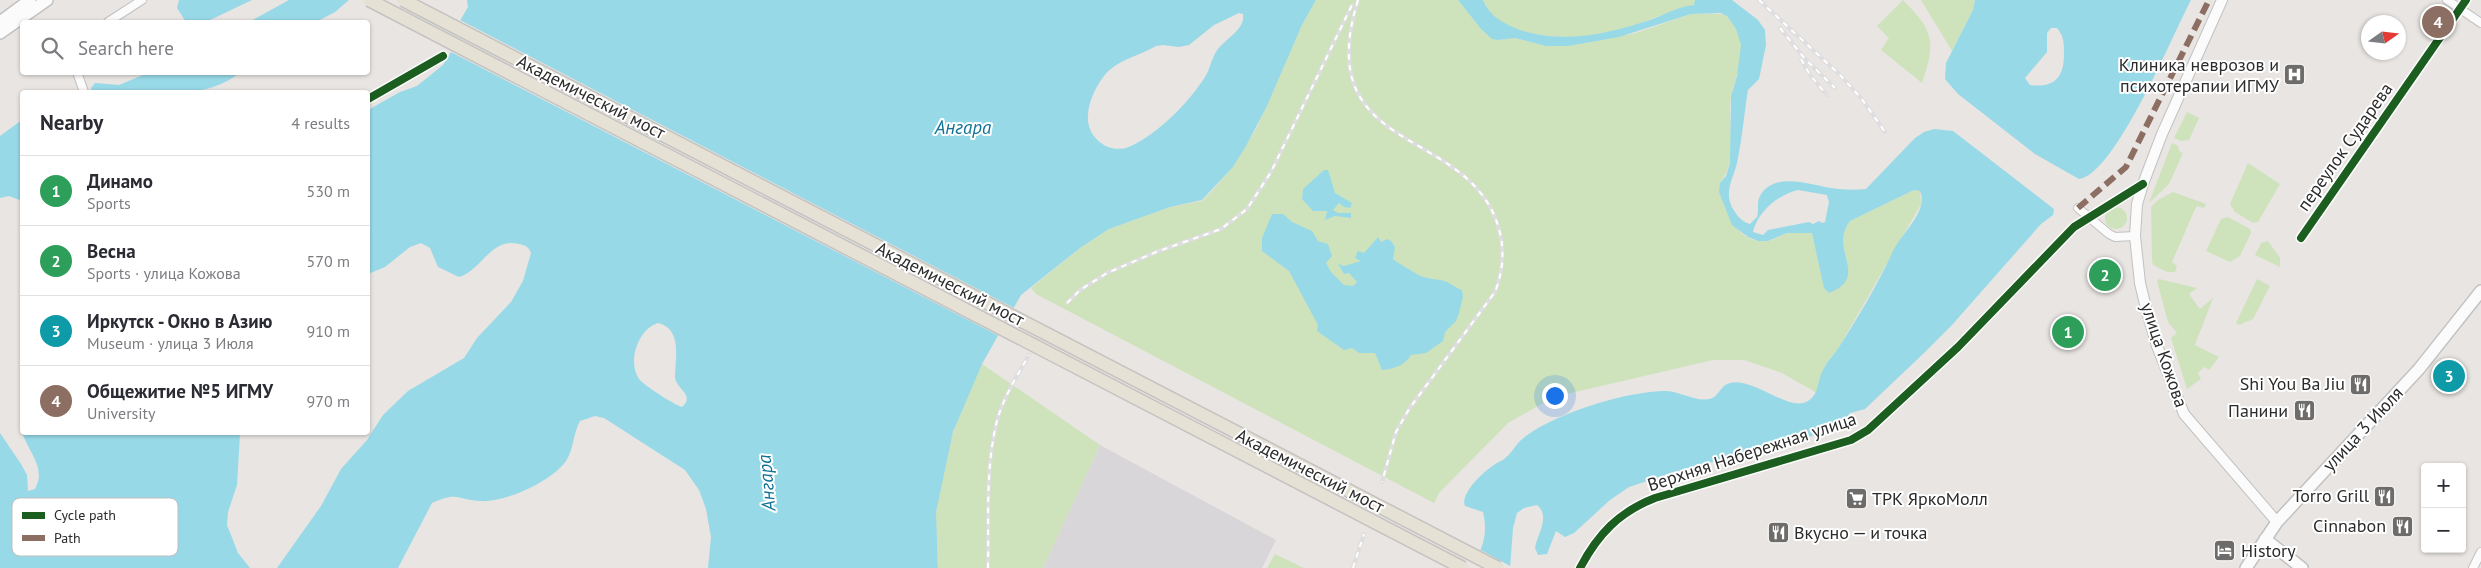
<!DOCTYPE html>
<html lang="en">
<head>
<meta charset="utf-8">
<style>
	body { margin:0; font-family:"PT Sans",sans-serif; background:#f2f2f3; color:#2b2b33 }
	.controls { position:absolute; right:15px; bottom:15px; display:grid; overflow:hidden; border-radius:5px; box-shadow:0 1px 4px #0004 }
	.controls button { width:45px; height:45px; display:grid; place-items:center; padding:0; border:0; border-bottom:1px solid #e1e1e2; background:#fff; color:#2b2b33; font:25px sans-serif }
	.compass { position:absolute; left:2361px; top:15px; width:45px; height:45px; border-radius:50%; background:#fff; box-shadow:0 1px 4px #0004; rotate:76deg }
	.you { position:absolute; left:1554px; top:395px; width:18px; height:18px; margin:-12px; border:4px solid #fff; border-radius:50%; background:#1a73e8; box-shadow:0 0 0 8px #1a73e833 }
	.badge { display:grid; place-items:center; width:32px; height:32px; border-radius:50%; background:#6d6c6b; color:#fff; font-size:16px; font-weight:700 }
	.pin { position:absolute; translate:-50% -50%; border:2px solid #fff; box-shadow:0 1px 5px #0006 }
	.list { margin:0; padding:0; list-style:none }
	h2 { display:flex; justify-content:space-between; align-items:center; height:65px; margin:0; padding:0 20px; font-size:21px }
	h2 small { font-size:16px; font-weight:400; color:#7c7c81 }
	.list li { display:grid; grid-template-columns:32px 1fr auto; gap:15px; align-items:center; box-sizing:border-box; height:70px; padding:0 20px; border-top:1px solid #e1e1e2 }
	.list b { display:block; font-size:19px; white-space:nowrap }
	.list p { margin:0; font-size:16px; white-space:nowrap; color:#7c7c81 }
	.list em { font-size:16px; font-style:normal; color:#7c7c81 }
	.icon { flex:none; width:28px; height:28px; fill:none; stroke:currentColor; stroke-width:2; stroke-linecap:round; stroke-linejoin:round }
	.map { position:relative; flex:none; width:2481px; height:568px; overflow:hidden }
	.search { position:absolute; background:#fff; box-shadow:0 1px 4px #0004; left:20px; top:20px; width:350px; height:55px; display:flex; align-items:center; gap:12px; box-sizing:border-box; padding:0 18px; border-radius:5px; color:#7c7c81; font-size:19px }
	.panel { position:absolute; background:#fff; box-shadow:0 1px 4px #0004; left:20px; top:90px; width:350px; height:345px; border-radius:5px }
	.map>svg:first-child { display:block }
	.industrial { fill:#d9d6d9 }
	.green { fill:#cee3bc }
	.water { fill:#98d9e8; fill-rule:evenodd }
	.pier { fill:#e8e5e2 }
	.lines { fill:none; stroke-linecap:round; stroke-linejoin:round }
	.minor-casing { stroke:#c2c2c2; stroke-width:10 }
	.tertiary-casing { stroke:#c2c2c2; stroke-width:12 }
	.secondary-casing { stroke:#c2c2c2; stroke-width:14 }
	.minor { stroke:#fcfbfb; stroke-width:8 }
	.tertiary { stroke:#fcfbfb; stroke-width:10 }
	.secondary { stroke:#fcfbfb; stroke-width:11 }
	.rail-casing { stroke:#dedddf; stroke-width:4 }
	.rail { stroke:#fff; stroke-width:2; stroke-dasharray:5.5; stroke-linecap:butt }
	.primary-bridge-casing { stroke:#c5c3c2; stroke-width:15; stroke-linecap:butt }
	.primary-bridge { stroke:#e5e1d5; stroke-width:12 }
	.quiet { stroke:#8d6e63; stroke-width:6; stroke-dasharray:12 6; stroke-linecap:butt }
	.cycleway-casing { stroke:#fff; stroke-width:11 }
	.cycleway { stroke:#1b5e20; stroke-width:8 }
	.labels { text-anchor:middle; stroke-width:4; stroke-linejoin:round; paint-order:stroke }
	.poi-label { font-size:18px; fill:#2b2b2b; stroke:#fff; text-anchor:end }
	.street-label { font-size:18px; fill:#2b2b2b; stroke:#fff }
	.water-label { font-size:19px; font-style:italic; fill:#127398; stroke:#fff }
	.key { fill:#fff; stroke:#bfbfbf; stroke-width:1 }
	.key-label { font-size:14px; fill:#2b2b2b }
</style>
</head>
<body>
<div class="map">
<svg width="2481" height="568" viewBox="0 0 2481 568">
	<rect width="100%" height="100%" fill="#e8e5e2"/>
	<path class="industrial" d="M1100,445L1276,540L1262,568H1043Z"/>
	<path class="green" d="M1316,0H1458L1481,29L1498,40L1515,38L1546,46H1568L1636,33L1691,14H1725C1733,22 1740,34 1741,45C1743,63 1734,80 1731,97C1726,126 1740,158 1720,183C1724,207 1735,244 1766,241C1774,241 1780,235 1788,233C1795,232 1804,233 1812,233L1816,248L1848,265C1844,249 1839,236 1850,221L1914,190L1920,191L1921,204L1838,349L1824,367L1817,393L1782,373L1744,360H1713L1554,397L1508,423L1439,493L1434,503L1036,294L1031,288L1080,248L1109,229L1170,207L1202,201L1211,192L1233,167L1257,127L1302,25Z
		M1483,0H1695V3C1691,8 1669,13 1660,16C1638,24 1613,34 1590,36C1556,39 1497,37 1483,0Z
		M1903,0C1934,31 1936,42 1922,83L1881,50L1889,38L1877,26Z
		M1921,0H1975L1973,10L1952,51Z
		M2187,112L2199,118L2189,140L2181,141L2174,138Z
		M2172,143L2178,146L2179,151L2183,153L2169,184L2149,203Z
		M2248,163L2280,184L2258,222L2253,223L2235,212L2230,204Z
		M2173,192L2206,204L2204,208L2197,206L2195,209L2172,262L2177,266L2175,272H2167L2153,265L2152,260L2151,207L2158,200Z
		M2105 218a11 11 0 1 1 22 0a11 11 0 1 1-22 0Z
		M2228,217L2250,229L2251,233L2240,256L2230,262L2206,251L2221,219Z
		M2268,241L2280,258V267L2255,255L2261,243Z
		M2159,279L2197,288L2189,294L2200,309L2213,298L2195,345L2219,357L2209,370L2204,367L2198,373L2201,379L2187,389L2171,338L2177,333L2168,322L2157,281Z
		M2257,279L2270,286L2253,319L2239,325L2236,323Z
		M982,364L1100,445L1043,568H938C939,550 935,532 936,514C939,462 960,411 982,364Z
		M1275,554L1279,556L1304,568H1267Z"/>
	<path class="water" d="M179,0H252L208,21L186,22L177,8Z
		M289,0H349L335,12L316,22H249Z
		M467,0H1316L1302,25L1266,108L1246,146L1233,167L1202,200L1170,207L1109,229L1080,248L1021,295L982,364L953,432L936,512L938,568H708L711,537L706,509L699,490L685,470L604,418L595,416L580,421C573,433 574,449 566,461C552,481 505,503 480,501C456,500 459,491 432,503L398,568H277L321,506L341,469L367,440L383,415L408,391L464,358L477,338L511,302L523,281L531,253C529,247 525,245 519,244C491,237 481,271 459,277L438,267L430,248L421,243L410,247L385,267L368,274V110L400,92L417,86L443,65L451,52L461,19L468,7ZM1239,13L1243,14C1246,30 1223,40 1216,52C1211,60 1210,69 1205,77C1190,101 1158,134 1131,146C1110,156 1086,138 1088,115C1088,103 1096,86 1104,76C1116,60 1139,56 1156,46L1163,45L1179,47L1189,45L1214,25ZM658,323C683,329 675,359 675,377C675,388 696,395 682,407C673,404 645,386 639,379C627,362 638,329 658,323Z
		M1458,0H1483C1489,16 1504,24 1520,30C1564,44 1608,34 1650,20C1664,15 1680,6 1694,5L1695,0H1732L1758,20L1765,30L1766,45L1759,79L1748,90L1747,96C1744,117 1742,137 1738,158C1735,178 1721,192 1735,212C1739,218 1743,222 1750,224L1757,217C1759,211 1757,203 1759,198C1772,170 1810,185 1831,188C1843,190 1855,190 1866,189L1915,138L1924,132L1934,129L1953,131L2054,209L2053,215L2041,224L1952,325L1924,353L1865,409L1850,413L1840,426L1824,433L1674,472L1629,487L1610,500L1574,533L1565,537L1556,531L1547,554L1538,555L1535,548C1537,535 1551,516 1537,505L1524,508L1517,513L1513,528L1510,568L1477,558C1485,542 1487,529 1483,512L1465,506C1459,493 1488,467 1499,462C1510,457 1513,448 1520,441C1532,430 1549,422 1563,416C1593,403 1629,393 1662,391C1679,390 1694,402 1710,399C1719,397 1720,385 1730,383C1754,377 1789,413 1808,401C1820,394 1817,379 1824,368C1828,360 1835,354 1839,347C1859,316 1878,284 1893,251C1901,234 1929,211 1920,191L1914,190L1850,221C1828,250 1871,276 1829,293L1824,288L1812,233H1787L1768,241H1758L1748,237L1732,225L1719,192L1720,183L1726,176L1730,163L1731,96L1737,76L1741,45L1736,29L1727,16L1721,13L1691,14L1619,37L1568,46H1546L1515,38L1498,40L1492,39L1481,29ZM1798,190L1827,195L1829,202L1825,222L1822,223L1819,221L1813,224L1809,222L1768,230L1763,235L1753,232C1758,211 1778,195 1798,190Z
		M1975,0H2191C2173,34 2115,175 2079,179L2035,154L1958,94L1945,79L1946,63L1973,10ZM2051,28H2057C2064,36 2064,44 2064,54C2064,78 2054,88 2030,85L2025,78L2047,52V33Z
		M150,72H239V73C203,103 136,93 92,92L91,88L95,83L119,85Z
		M22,120V201L9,196L0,198V136Z
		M1324,170H1328L1335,193L1352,203L1350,208L1344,207L1339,203L1333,210L1338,213H1351V218L1335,216L1325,220L1327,211H1313L1302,199L1303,189Z
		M1272,214H1283L1292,222L1312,231L1318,241L1328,244L1332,256L1326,263L1331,272L1344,285L1353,286L1357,282L1349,273L1344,274L1338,264L1344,266L1361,261L1355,258L1358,251L1364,253L1378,237L1381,242L1387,239L1391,241L1395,247L1393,259C1395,261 1418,275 1421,276C1428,279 1437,279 1444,281C1449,282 1456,288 1462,290L1463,297L1459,313L1456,321L1445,332L1443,341L1426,353L1411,355C1405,365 1394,369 1382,370L1375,353H1359L1352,348L1344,350L1317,331L1318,325L1289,271L1262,251V238Z
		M22,412V432L240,433L237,485L228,512L227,525L238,553L250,568H0V433L21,464L27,475L28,491L35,489C51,461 12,441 22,412Z"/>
	<path class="pier" d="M458,19L1016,309L1001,337L449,51Z
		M1479,549L1512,567V568H1469Z"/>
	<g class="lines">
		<defs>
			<path id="minor" d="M2447,0L2481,23
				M108,22L142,0
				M77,72L84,92
				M368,99L443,56
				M2078,208L2109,234L2115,237L2135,236
				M2301,238L2466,0
				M1580,568C1598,534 1619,512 1655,498L1851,440L1868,430L1958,347L2074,227L2143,184
				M2473,568L2481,552"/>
			<path id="tertiary" d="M2222,0L2162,134L2143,184L2137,204L2135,236L2140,283L2146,308L2157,346L2184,414L2277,522"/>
			<path id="secondary" d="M0,22L30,0
				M0,33L47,0
				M2265,539L2302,568
				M2246,568L2277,522L2419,369L2481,291"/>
		</defs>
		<use href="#minor" class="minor-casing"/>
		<use href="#tertiary" class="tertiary-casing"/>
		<use href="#secondary" class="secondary-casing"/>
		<use href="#minor" class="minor"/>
		<use href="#tertiary" class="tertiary"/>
		<use href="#secondary" class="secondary"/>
		<defs>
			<path id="rail" d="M1358,0C1309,158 1470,124 1499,229C1505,251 1503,271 1495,292L1409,409L1396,432L1382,482
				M1759,0L1840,75L1861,98L1885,132
				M1780,28L1805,59L1835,88
				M1801,59L1810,75L1827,95
				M1067,303L1080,290L1107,273L1156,252L1221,229L1247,209L1271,172L1352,5
				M988,568C989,519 985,469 997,421C1003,398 1017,376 1029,355
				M1353,568L1364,534"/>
		</defs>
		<use href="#rail" class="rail-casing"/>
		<use href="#rail" class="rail"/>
		<defs>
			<path id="primary-bridge" d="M369,0L1463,568
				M403,0L1498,568"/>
		</defs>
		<use href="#primary-bridge" class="primary-bridge-casing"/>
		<use href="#primary-bridge" class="primary-bridge"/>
		<path class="quiet" d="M2078,208L2126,167L2209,0"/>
		<defs>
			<path id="cycleway" d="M368,99L443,56
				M2301,238L2466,0
				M1580,568C1598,534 1619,512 1655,498L1851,440L1868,430L1958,347L2074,227L2143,184"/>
		</defs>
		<use href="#cycleway" class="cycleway-casing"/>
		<use href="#cycleway" class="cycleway"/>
	</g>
	<defs>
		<symbol id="hospital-square" viewBox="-11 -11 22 22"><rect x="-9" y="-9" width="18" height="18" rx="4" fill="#6d6c6b" stroke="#fff"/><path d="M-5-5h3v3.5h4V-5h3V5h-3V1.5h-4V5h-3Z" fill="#fff"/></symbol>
		<symbol id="restaurant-square" viewBox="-11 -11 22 22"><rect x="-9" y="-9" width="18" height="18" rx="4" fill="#6d6c6b" stroke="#fff"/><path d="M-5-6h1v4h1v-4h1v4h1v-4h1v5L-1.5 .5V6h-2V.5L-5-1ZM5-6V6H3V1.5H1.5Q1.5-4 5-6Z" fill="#fff"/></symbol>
		<symbol id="supermarket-square" viewBox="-11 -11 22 22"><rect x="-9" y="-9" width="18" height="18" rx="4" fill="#6d6c6b" stroke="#fff"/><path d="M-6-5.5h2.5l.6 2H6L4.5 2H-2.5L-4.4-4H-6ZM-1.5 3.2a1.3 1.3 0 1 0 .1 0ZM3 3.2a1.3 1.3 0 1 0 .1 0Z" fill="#fff"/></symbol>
		<symbol id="hotel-square" viewBox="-11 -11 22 22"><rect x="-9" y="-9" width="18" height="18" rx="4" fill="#6d6c6b" stroke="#fff"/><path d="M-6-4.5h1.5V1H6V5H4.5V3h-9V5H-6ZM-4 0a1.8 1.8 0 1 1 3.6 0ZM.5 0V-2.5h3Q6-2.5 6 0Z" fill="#fff"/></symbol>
	</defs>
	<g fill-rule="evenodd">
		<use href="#hospital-square" x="2282" y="62" width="25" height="25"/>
		<use href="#restaurant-square" x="2348" y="372" width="25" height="25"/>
		<use href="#restaurant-square" x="2292" y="398" width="25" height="25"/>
		<use href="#restaurant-square" x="2372" y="484" width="25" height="25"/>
		<use href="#supermarket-square" x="1844" y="486" width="25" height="25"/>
		<use href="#restaurant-square" x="2390" y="514" width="25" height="25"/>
		<use href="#restaurant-square" x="1766" y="520" width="25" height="25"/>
		<use href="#hotel-square" x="2212" y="538" width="25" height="25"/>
	</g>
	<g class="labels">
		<g class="poi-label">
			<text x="2279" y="71">Клиника неврозов и<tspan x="2279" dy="21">психотерапии ИГМУ</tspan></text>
			<text x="2345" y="390">Shi You Ba Jiu</text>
			<text x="2288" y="417">Панини</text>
			<text x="2369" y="502">Torro Grill</text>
			<text x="1872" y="505" text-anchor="start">ТРК ЯркоМолл</text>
			<text x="2386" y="532">Cinnabon</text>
			<text x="1794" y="539" text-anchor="start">Вкусно — и точка</text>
			<text x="2241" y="557" text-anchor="start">History</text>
		</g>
		<g class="street-label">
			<text transform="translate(591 97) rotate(27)" y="6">Академический мост</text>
			<text transform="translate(2345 147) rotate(-55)" y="6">переулок Сударева</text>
			<text transform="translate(950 284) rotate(27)" y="6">Академический мост</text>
			<text transform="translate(2164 355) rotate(71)" y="6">улица Кожова</text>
			<text transform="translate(2363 429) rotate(-47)" y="6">улица 3 Июля</text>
			<text transform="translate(1752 452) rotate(-18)" y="6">Верхняя Набережная улица</text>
			<text transform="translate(1310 471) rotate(27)" y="6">Академический мост</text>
		</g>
		<g class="water-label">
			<text x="963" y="134">Ангара</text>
			<text transform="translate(766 483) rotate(-95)" y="7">Ангара</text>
		</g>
	</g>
	<rect x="12" y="498" width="166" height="58" rx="8" class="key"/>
	<rect x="22" y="512" width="23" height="7" fill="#1b5e20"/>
	<rect x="22" y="535" width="23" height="6" fill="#8d6e63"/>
	<g class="key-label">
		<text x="54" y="520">Cycle path</text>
		<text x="54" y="543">Path</text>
	</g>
</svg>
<div class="controls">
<button>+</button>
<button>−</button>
</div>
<svg class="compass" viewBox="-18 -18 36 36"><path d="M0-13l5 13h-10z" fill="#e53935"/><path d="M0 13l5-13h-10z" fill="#7c7c81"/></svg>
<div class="you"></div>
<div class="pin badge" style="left:2068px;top:332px;background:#2e9e5b">1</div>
<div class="pin badge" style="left:2105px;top:275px;background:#2e9e5b">2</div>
<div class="pin badge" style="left:2449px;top:376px;background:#0f9aa8">3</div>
<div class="pin badge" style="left:2438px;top:22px;background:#8d6e63">4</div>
<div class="search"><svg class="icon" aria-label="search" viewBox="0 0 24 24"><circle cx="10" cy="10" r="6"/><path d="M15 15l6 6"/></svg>Search here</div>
<section class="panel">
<h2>Nearby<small>4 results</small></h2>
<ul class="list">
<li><span class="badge" style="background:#2e9e5b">1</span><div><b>Динамо</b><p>Sports</p></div><em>530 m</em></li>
<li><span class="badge" style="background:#2e9e5b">2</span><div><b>Весна</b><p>Sports · улица Кожова</p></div><em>570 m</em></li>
<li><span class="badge" style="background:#0f9aa8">3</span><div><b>Иркутск - Окно в Азию</b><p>Museum · улица 3 Июля</p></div><em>910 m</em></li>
<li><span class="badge" style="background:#8d6e63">4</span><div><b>Общежитие №5 ИГМУ</b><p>University</p></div><em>970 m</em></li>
</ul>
</section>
</div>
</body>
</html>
